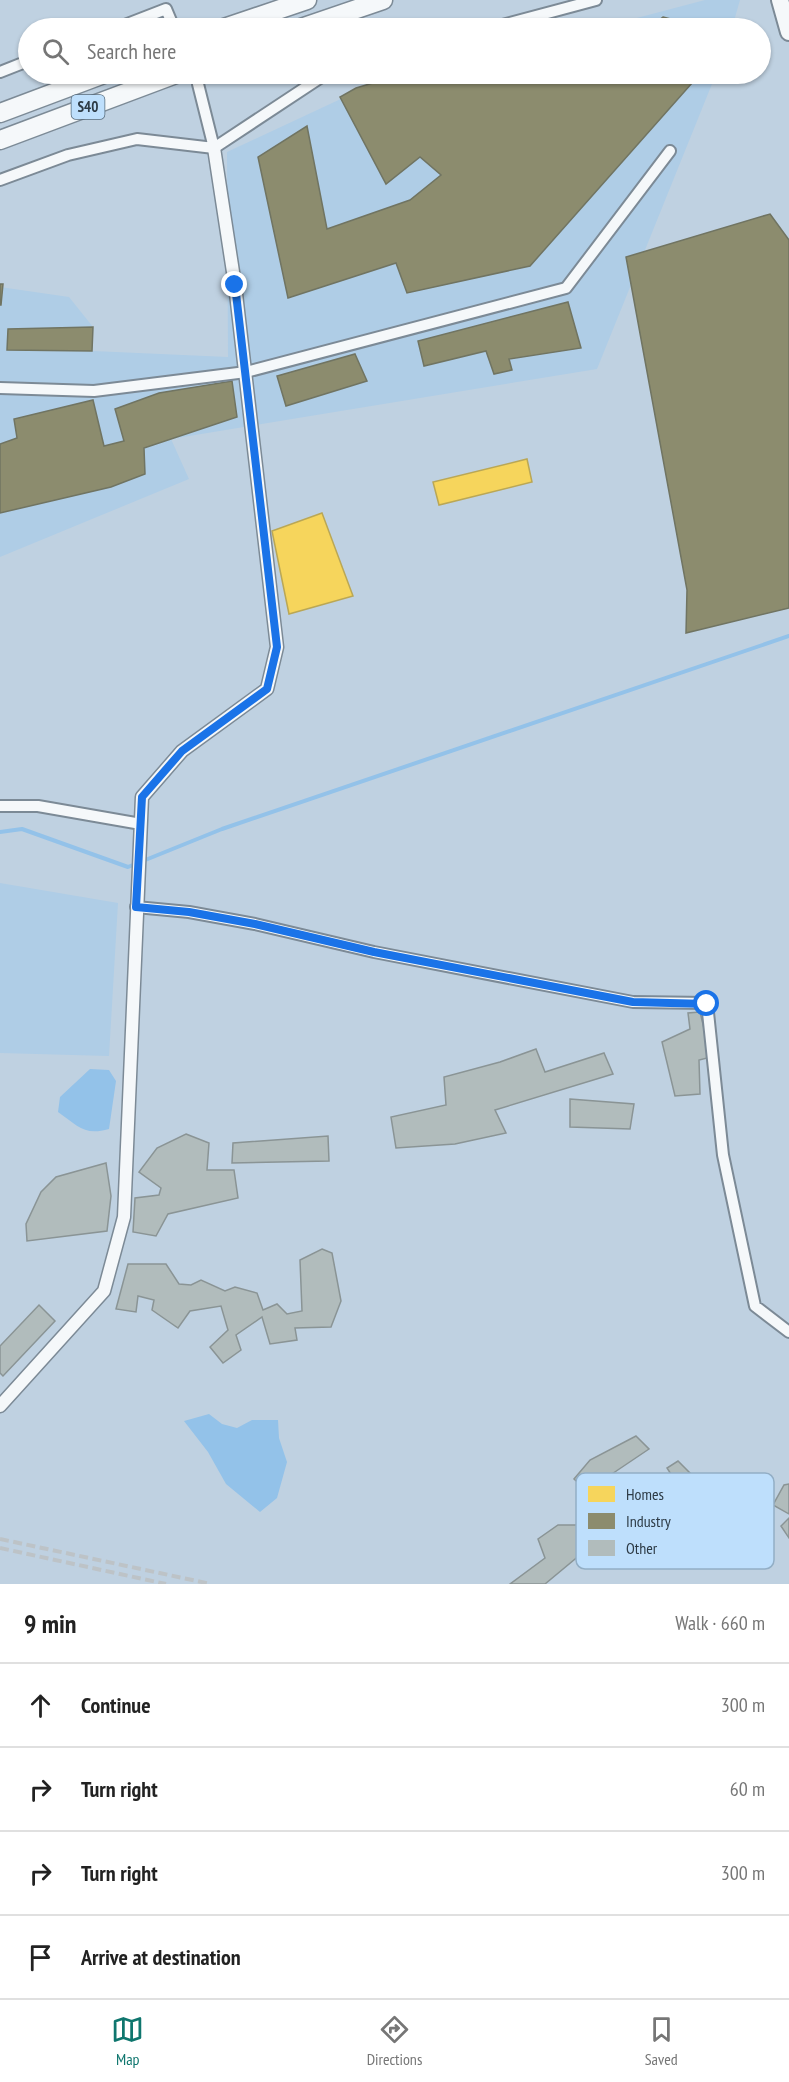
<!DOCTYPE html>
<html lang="en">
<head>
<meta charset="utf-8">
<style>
	body { margin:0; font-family:"PT Sans Narrow",sans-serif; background:#f2f2f2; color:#222 }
	.stop { position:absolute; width:18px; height:18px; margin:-14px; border:4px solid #1a73e8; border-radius:50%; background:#fff }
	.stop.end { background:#1a73e8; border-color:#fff; box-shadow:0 2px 6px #0008 }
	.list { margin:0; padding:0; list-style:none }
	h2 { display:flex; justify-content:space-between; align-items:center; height:78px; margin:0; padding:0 24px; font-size:26px }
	h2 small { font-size:20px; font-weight:400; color:#767676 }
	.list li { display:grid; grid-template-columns:39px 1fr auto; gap:18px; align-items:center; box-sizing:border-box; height:84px; padding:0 24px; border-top:2px solid #e0e0e0 }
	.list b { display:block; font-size:22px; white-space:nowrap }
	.list em { font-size:20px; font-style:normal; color:#767676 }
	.icon { flex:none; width:33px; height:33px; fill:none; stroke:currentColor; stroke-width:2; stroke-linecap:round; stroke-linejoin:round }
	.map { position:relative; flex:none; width:789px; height:1584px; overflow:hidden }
	.search { position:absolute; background:#fff; box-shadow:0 2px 4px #0004; left:18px; right:18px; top:18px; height:66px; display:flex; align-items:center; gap:15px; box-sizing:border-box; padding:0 21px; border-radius:33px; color:#767676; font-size:22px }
	.sheet { height:414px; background:#fff }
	nav { display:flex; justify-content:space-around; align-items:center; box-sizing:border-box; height:84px; border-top:2px solid #e0e0e0; background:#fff; font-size:16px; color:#767676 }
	nav a { display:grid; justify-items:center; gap:3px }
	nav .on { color:#0f766e }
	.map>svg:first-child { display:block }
	.built { fill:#afcde6 }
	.water { fill:#93c2e9 }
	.homes { fill:#f6d55c; stroke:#baa755; stroke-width:1.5 }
	.industry { fill:#8c8c6e; stroke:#707462; stroke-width:1.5 }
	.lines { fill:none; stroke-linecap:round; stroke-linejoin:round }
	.stream { stroke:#93c2e9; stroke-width:4 }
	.building { fill:#b1bcbc; stroke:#8a9495; stroke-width:1.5 }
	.minor-tunnel { stroke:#a2b3c2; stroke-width:10; stroke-dasharray:10 5; stroke-linecap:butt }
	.minor-casing { stroke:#7c8a96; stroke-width:14 }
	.tertiary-casing { stroke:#7c8a96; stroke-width:15 }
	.primary-casing { stroke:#7c8a96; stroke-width:20 }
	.motorway-casing { stroke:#7c8a96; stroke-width:21 }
	.minor { stroke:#f5f8fa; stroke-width:10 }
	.tertiary { stroke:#f5f8fa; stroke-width:12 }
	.primary { stroke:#f5f8fa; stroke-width:16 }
	.motorway { stroke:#f5f8fa; stroke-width:18 }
	.rail { stroke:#bdc3c7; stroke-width:4; stroke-dasharray:9 4.5; stroke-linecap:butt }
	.route { stroke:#1a73e8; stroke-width:8 }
	.labels { text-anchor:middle; stroke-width:6; stroke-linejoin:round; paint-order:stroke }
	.shield { fill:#bedffc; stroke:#586c7d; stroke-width:1.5 }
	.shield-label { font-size:15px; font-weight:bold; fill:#2d3b46 }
	.key { fill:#bedffc; stroke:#92aec5; stroke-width:1.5 }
	.key-label { font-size:16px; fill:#2d3b46 }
</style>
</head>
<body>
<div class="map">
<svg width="789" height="1584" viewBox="0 0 789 1584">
	<rect width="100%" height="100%" fill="#bfd1e1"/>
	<path class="built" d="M705,0H740L732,28H599Z
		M432,74H716L597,369L171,439L189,479L0,557V287L69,297L93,327V351L228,357L227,152L345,97Z
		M0,883L118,903L109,1056L0,1053Z"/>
	<path class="water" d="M90,1069L109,1070L116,1081L109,1129C84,1136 78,1126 58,1112L60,1097Z
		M209,1414L222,1424L237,1428L252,1420H278L279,1438L287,1462L277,1498L260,1512L226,1484L208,1452L184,1421Z"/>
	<path class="homes" d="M527,459L532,482L439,505L433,482Z
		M322,513L353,596L289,614L272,531Z"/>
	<path class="industry" d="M663,17L701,27L703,28H649Z
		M565,22L571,28H544Z
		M403,74H700L530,266L407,293L396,263L288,298L258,157L307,126L327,229L410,200L441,175L420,157L386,184L340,97L356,88Z
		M770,214L789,240V608L686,633L687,590L626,257Z
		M0,284H3L1,305H0Z
		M568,302L581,348L509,359L512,370L494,374L486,351L424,366L418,341Z
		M93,327L92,351L7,350L8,329Z
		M355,354L367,381L286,406L277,376Z
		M232,381L237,417L144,448L145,474L111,487L0,513V444L17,438L14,419L93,400L104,446L124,441L115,409L159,393Z"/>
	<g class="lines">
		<path class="stream" d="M0,832L22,829L128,867L222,829L789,636"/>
	</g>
	<path class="building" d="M700,1012L711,1057L699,1060L700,1094L675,1096L662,1042L690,1029L688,1013Z
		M536,1049L545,1072L604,1053L613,1074L495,1110L506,1133L455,1144L396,1148L391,1117L446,1105L444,1077L500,1062Z
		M570,1099L634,1104L630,1129L570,1127Z
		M186,1134L209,1143L207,1170H234L238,1198L168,1214L156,1236L133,1232L135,1198L159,1195L161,1188L139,1172L157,1148Z
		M328,1136L329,1161L232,1163L233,1143Z
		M106,1163L111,1196L107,1231L27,1241L26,1224L41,1192L56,1177Z
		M322,1249L332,1253L341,1301L331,1327L295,1328L297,1340L270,1344L262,1317L236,1335L241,1350L223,1363L210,1347L228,1330L221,1306L190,1311L178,1328L152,1310L154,1300L138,1296L136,1312L116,1309L128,1264H166L179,1284L191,1285L201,1280L225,1291L235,1287L257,1293L263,1310L277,1304L287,1314L302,1311L300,1260Z
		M39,1305L55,1321L3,1376L0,1373V1346Z
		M636,1436L649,1449L600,1482L635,1514L685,1496L667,1468L678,1461L711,1494L737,1478L749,1494L713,1519L632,1551L616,1525L545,1584H510L545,1558L538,1539L558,1525H576L594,1498L574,1479L590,1460Z
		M789,1484V1514L773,1505L784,1485Z
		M789,1518V1538L781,1526Z"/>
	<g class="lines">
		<path class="minor-tunnel" d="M194,74L198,84"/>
		<defs>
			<path id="minor" d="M117,28L166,9L174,28
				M491,28L596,0
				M0,72L28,61
				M214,148L326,74
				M0,180L68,155L137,139L214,148L198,84
				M0,388L94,391L246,372L566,288L670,151
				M0,806H38L141,824
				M136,907L189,912L255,924L374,952L633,1002L707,1003L723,1155L755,1306L789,1332"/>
			<path id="tertiary" d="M0,1406L104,1291L124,1217L142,797L182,751L267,689L277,647L235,285L214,148"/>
			<path id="primary" d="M780,0L789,32"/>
			<path id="motorway" d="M224,28L307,0
				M301,28L383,0
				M0,113L104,74
				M0,140L176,74"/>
		</defs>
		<use href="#minor" class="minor-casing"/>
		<use href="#tertiary" class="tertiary-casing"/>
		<use href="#primary" class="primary-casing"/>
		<use href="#motorway" class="motorway-casing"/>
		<use href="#minor" class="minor"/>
		<use href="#tertiary" class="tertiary"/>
		<use href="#primary" class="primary"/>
		<use href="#motorway" class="motorway"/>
		<path class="rail" d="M0,1539L211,1584
			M0,1548L166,1584"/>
	</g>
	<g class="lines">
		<path class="route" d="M235,285L277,647L267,689L182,751L142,797L136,907L189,912L255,924L374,952L633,1002L707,1004"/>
	</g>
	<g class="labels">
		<rect class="shield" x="71.5" y="95" width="33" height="24" rx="4.5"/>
		<g class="shield-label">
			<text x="88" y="112">S40</text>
		</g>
	</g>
	<rect x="576" y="1473" width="198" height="96" rx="9" class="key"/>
	<rect x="588" y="1486" width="27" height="16" fill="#f6d55c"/>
	<rect x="588" y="1513" width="27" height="16" fill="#8c8c6e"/>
	<rect x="588" y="1540" width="27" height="16" fill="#b1bcbc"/>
	<g class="key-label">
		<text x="626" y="1500">Homes</text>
		<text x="626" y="1527">Industry</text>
		<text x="626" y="1554">Other</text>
	</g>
</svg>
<div class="stop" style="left:707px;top:1004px"></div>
<div class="stop end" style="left:235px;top:285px"></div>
<div class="search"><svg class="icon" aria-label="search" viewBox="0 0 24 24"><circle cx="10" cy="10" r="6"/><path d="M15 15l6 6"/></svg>Search here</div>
</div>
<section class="sheet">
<h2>9 min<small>Walk · 660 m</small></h2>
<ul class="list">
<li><svg class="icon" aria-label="ahead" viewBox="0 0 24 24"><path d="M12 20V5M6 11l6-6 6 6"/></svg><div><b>Continue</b></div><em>300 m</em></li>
<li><svg class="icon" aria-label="right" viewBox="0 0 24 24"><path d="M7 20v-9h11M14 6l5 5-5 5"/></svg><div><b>Turn right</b></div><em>60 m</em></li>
<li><svg class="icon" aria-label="right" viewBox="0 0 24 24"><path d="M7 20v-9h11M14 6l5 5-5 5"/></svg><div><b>Turn right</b></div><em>300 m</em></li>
<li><svg class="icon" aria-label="arrive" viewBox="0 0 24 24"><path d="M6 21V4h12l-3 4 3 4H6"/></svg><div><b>Arrive at destination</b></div></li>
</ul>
</section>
<nav>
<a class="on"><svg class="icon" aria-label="map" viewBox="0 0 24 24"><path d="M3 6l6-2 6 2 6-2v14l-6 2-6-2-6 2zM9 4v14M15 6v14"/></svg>Map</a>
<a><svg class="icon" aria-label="directions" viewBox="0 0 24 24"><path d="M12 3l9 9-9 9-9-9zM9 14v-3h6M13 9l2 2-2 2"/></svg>Directions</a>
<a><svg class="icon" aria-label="saved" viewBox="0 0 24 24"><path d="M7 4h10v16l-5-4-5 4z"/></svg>Saved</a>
</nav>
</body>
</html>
